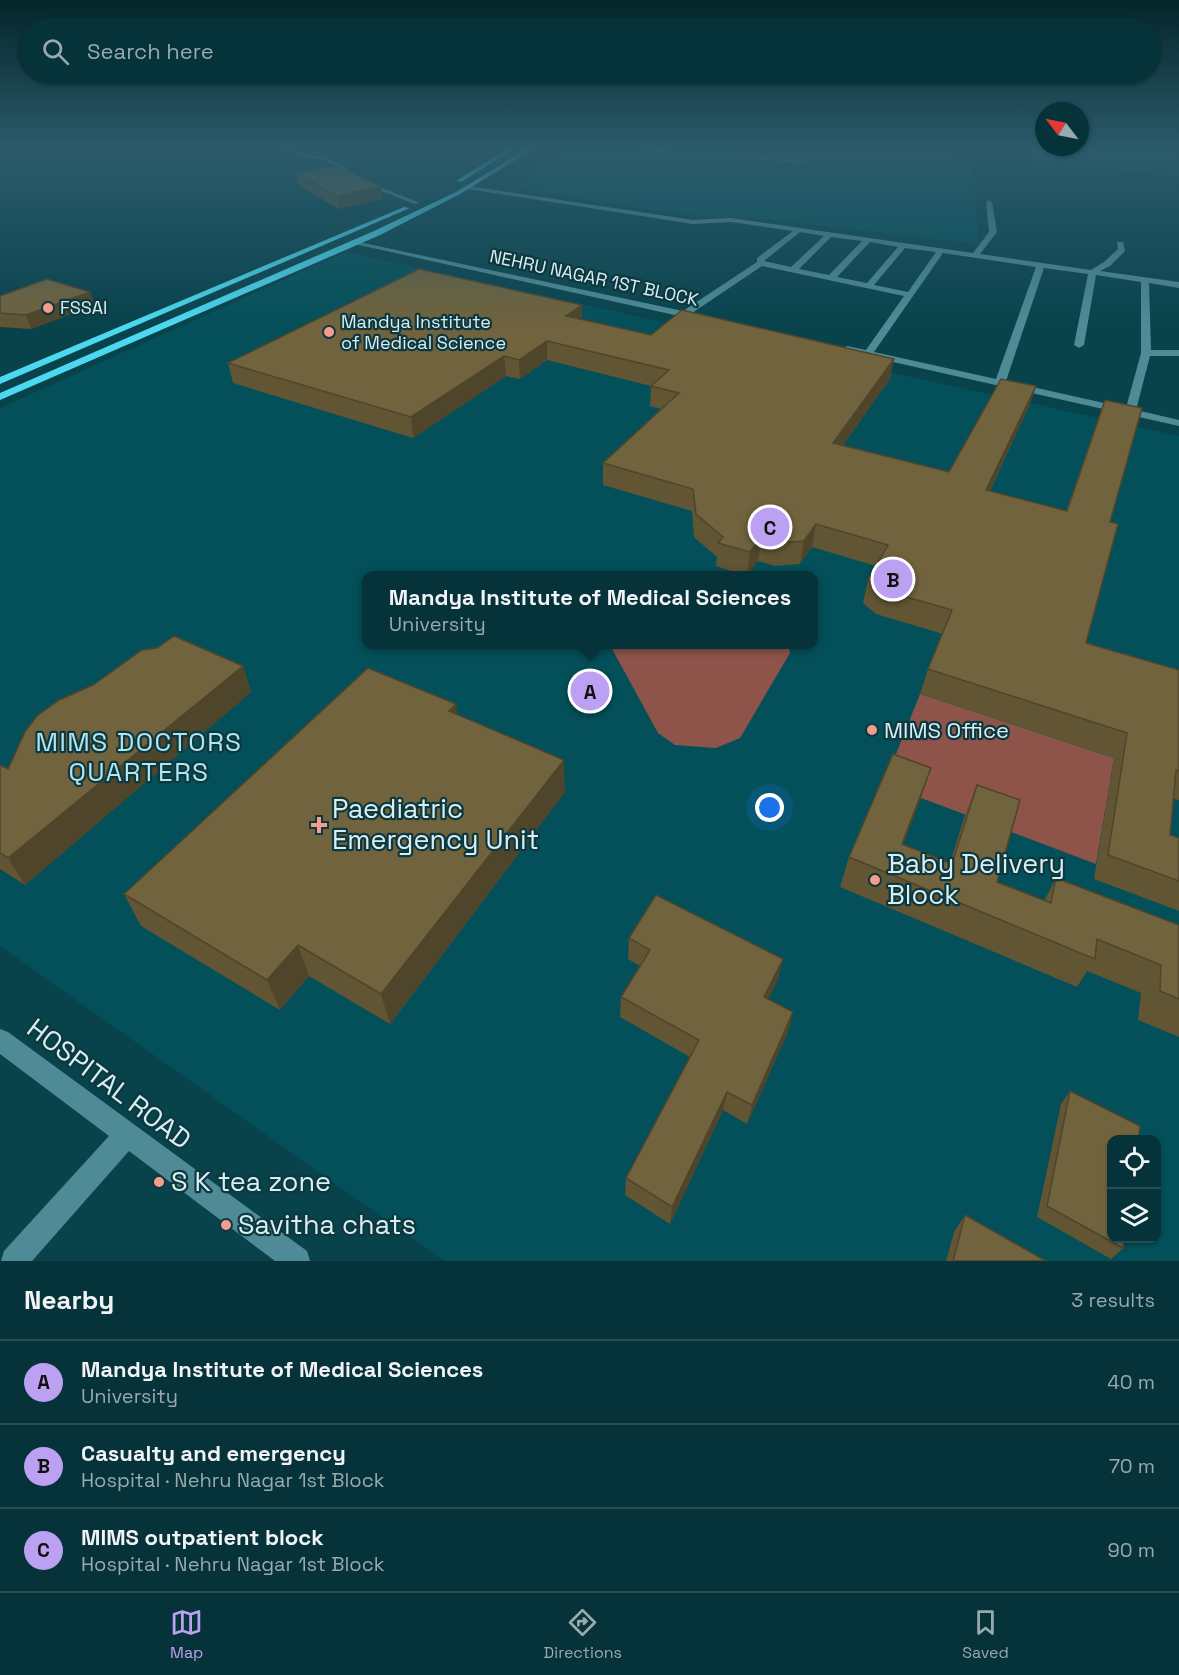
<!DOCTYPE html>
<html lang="en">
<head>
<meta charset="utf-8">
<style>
	body { margin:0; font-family:"Space Grotesk",sans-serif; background:#143e44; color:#f1f3f6 }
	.controls { position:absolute; right:18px; bottom:18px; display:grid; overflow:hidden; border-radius:12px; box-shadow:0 2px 4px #0004 }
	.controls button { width:54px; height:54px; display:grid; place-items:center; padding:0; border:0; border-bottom:2px solid #274d53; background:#063239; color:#f1f3f6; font:30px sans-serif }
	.compass { position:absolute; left:1035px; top:102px; width:54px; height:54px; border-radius:50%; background:#063239; box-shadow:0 2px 4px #0004; rotate:302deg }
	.you { position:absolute; left:770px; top:808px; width:21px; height:21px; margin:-15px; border:4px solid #fff; border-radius:50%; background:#1a73e8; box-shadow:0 0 0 9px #1a73e833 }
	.badge { display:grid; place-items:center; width:39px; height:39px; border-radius:50%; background:#bca0f2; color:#111; font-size:20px; font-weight:700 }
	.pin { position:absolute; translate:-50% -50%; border:3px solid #fff; box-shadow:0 2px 6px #0006 }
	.popup { position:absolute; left:362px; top:571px; width:456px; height:78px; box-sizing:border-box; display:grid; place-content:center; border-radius:12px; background:#063239; filter:drop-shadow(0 2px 4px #0005); font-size:20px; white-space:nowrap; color:#98aaae }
	.popup b { font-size:22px; color:#f1f3f6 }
	.popup::after { content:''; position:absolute; left:50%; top:100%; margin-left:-12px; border:12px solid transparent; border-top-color:#063239 }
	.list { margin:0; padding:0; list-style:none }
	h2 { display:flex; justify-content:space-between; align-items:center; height:78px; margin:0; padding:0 24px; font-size:26px }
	h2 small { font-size:20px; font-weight:400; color:#98aaae }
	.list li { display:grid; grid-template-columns:39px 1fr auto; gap:18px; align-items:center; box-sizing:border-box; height:84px; padding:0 24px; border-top:2px solid #274d53 }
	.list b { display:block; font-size:22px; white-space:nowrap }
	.list p { margin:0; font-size:20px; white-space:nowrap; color:#98aaae }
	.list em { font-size:20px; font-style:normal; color:#98aaae }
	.icon { flex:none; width:33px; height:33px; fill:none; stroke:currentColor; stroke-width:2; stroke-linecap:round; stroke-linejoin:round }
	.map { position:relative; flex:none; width:1179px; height:1261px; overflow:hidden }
	.search { position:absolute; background:#063239; box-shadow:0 2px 4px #0004; left:18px; right:18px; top:18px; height:66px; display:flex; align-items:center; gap:15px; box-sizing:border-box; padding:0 21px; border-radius:33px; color:#98aaae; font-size:22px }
	.sheet { height:330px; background:#063239 }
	nav { display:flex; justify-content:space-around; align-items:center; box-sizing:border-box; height:84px; border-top:2px solid #274d53; background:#063239; font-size:16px; color:#98aaae }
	nav a { display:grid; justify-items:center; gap:3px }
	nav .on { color:#bca0f2 }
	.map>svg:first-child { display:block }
	.built { fill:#04505a; fill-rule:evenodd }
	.green { fill:#8e544a }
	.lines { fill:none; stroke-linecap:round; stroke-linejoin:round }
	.minor { fill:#4f8b96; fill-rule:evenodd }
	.major { fill:#4cd9f0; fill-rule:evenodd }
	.wall { fill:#615534 }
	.shaded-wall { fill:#4f452b }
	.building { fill:#71633d; stroke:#4f452b; stroke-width:1.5 }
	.poi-dot { fill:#f49d8d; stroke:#0e373e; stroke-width:2 }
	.labels { text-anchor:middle; stroke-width:4.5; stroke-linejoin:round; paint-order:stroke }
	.far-street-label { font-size:18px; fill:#d5eff4; stroke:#0e373e }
	.far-poi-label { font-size:18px; fill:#d5eff4; stroke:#0e373e; text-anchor:start }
	.poi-label { font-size:22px; fill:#d5eff4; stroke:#0e373e; text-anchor:start }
	.quarter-label { font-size:26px; letter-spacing:1.5px; fill:#afe6f0; stroke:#0e373e }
	.near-poi-label { font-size:27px; fill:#d5eff4; stroke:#0e373e; text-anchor:start }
	.near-street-label { font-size:27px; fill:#d5eff4; stroke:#0e373e }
</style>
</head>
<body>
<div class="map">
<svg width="1179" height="1261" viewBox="0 0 1179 1261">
	<rect width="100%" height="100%" fill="#08434c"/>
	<path class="built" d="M561,149H891L971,154L979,244L764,219L685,215L515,188Z
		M919,149H1179V177L958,151Z
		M346,252L1179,436V1261H444L0,946V408ZM366,576H813V644H366ZM1112,1140H1156V1238H1112Z"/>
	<path class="green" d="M625,644L789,645L790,653L740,738L716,748L675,745L658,733L611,647Z
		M920,694L1114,758L1096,864L884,784Z"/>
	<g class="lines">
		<path class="minor" d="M275,149H285L330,159L375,185L420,203L415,204L371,187L326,161Z
			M617,149H644L807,161L804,163Z
			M469,186L693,220L731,218L973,253L989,232L986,202L989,200L992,202L997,232L980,254L1091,270L1104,262L1118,249L1117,242H1123L1125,251L1110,266L1100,271L1179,282V288L1149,283L1151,350H1179V356H1150L1136,410L1179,420V426L844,351L842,349L847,346L866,350L904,296L762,266L692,313L700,315L702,317L697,320L350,243L354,241L683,311L757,262V258L793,231L731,222L693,224L467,189ZM800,232L824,236L791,267L764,261ZM831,237L862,241L829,275L799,269ZM870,242L898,247L867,283L837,277ZM905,248L936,252L908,292L874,285ZM943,253L1036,267L996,379L874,352ZM1044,268L1088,274L1074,345L1079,348L1084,345L1096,275L1141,282V353L1126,408L1006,381Z
			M0,1029L8,1032L307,1251L310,1261H275L129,1151L32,1261H1L4,1251L109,1136L0,1054Z"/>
		<path class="major" d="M507,149H514L461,182L456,181Z
			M527,149H534L460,194L380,235L0,400V393L374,231L456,192Z
			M404,207L410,208L0,384V377Z"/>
	</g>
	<path class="wall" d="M296,173L383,198L339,209L298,185Z
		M90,292L95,305L31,329L0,327V296Z
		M582,305V319L651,335L890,379L843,445L949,472L1036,386L1029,406L990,491L1066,511L1105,400L1110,522L1086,643L1179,670V800L1174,799L1170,835L1179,838V911L1094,879L1114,758L920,694L928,669L943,634L876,614L863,603L868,580L876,566L812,547L800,564L775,566L758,561L746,576L716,566L717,557L694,537L692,511L603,485V463L661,409L650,406L651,386L547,360L520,379L506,376L413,438L233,383L228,363Z
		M243,666L251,692L25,885L0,869V765L8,769Z
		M457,714L565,792L390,1024L309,976L280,1010L141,926L124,894Z
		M977,785L997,882L1044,901L1056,878L1179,925V1037L1138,1020L1141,993L1087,971L1077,987L840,887L849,857L921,798L903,844L950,863L965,815Z
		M629,938L778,979L768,999L793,1012L788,1032L747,1124L723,1110L670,1224L625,1195L626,1178L690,1057L620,1017L621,997L640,966L628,959Z
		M1070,1091L1123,1248L1111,1259L1037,1217L1061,1104Z
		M965,1215L1046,1261H946L954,1232Z"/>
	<path class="shaded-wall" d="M381,186L383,198L339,209L337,196Z
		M90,292L95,305L31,329L26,315Z
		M582,305V324L566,316Z
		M547,341V360L520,379L519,360Z
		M504,356L506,376L413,438L411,417Z
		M894,359L890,379L829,465L833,443Z
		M1036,386L1029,406L979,513L986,490Z
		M816,524L812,547L800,564L804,541Z
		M761,538L758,561L747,576L750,552Z
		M243,666L251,692L25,885L8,858Z
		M456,704L460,736L449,711Z
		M564,760L565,792L390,1024L381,994Z
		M931,768L921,798L892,874L902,844Z
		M298,945L309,976L280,1010L267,980Z
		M783,959L778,979L760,1017L764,997Z
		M793,1012L788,1032L747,1124L752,1105Z
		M727,1092L723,1110L670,1224L672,1207Z"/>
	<path class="building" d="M335,166L381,186L337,196L296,173Z
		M419,269L582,305L566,316L651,335L682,310L894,359L833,443L949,472L1001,379L1036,386L986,490L1067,511L1105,400L1142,408L1110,522L1118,524L1086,643L1179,670V771L1176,770L1170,835L1179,838V881L1108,855L1127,733L928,669L952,610L882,590L868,580L888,545L816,524L804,541L778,543L761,538L750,552L718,543L723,537L696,514L693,489L603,463L679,393L651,386L669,370L547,341L519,360L504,356L411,417L228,363Z
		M47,279L90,292L26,315L0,313V296Z
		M174,636L243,666L8,858L0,853V765L8,769L25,732L37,716L59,700L93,685L142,650L157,648Z
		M368,668L456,704L449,711L564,760L381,994L298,945L267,980L124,894Z
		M893,754L931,768L902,844L952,864L977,785L1020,800L997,882L1051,903L1056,878L1179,925V999L1160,991L1161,965L1097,939L1095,959L849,857Z
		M656,895L783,959L764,997L793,1012L752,1105L727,1092L672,1207L626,1178L699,1040L621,997L650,950L629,938Z
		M1070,1091L1140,1126L1138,1140H1112V1239H1124L1123,1248L1047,1206Z
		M965,1215L1046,1261H953Z"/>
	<linearGradient id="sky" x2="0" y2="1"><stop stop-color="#04252a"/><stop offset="0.46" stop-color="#2c5b6c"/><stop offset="1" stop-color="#2c5b6c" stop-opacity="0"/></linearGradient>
	<rect width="1179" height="325" fill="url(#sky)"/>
	<g class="poi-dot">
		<circle cx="48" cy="308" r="6"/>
		<circle cx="329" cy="332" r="6"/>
		<circle cx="872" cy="730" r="6"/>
		<path d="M316 816h6v6h6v6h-6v6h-6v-6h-6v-6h6z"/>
		<circle cx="875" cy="880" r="6"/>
		<circle cx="159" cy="1182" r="6"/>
		<circle cx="226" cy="1225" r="6"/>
	</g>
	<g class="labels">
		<g class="far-street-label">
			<text transform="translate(594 278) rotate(12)" y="6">NEHRU NAGAR 1ST BLOCK</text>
		</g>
		<g class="far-poi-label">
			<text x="60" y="314">FSSAI</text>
			<text x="341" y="328">Mandya Institute<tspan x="341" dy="21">of Medical Science</tspan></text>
		</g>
		<g class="poi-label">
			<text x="884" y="738">MIMS Office</text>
		</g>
		<g class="quarter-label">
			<text x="139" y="751">MIMS DOCTORS<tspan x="139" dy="30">QUARTERS</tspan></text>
		</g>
		<g class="near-poi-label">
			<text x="332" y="818">Paediatric<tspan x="332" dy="31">Emergency Unit</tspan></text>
			<text x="887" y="873">Baby Delivery<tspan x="887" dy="31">Block</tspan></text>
			<text x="171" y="1191">S K tea zone</text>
			<text x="238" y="1234">Savitha chats</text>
		</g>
		<g class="near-street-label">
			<text transform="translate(109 1084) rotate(37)" y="9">HOSPITAL ROAD</text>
		</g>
	</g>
</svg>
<div class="controls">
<button><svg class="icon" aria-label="locate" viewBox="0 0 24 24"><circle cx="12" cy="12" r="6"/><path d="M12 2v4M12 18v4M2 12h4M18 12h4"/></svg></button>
<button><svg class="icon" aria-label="layers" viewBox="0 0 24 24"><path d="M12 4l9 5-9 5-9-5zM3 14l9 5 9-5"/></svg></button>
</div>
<svg class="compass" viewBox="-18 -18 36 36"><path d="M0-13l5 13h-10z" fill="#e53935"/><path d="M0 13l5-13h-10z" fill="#98aaae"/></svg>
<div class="you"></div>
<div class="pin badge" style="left:590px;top:691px">A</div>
<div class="popup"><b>Mandya Institute of Medical Sciences</b>University</div>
<div class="pin badge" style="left:893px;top:579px">B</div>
<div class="pin badge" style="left:770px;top:527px">C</div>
<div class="search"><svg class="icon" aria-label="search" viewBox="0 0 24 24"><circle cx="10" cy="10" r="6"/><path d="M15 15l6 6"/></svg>Search here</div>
</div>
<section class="sheet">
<h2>Nearby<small>3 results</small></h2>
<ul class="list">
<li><span class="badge">A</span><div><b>Mandya Institute of Medical Sciences</b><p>University</p></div><em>40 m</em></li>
<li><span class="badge">B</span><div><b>Casualty and emergency</b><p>Hospital · Nehru Nagar 1st Block</p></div><em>70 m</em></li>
<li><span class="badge">C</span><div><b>MIMS outpatient block</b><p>Hospital · Nehru Nagar 1st Block</p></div><em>90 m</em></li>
</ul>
</section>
<nav>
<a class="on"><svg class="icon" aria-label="map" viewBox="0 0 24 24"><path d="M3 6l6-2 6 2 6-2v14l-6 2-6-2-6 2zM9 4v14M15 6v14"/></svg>Map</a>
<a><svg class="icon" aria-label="directions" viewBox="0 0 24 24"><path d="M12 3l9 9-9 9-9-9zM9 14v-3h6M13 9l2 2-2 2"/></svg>Directions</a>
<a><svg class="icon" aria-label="saved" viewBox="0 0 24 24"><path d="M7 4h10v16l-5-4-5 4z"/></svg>Saved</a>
</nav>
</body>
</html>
